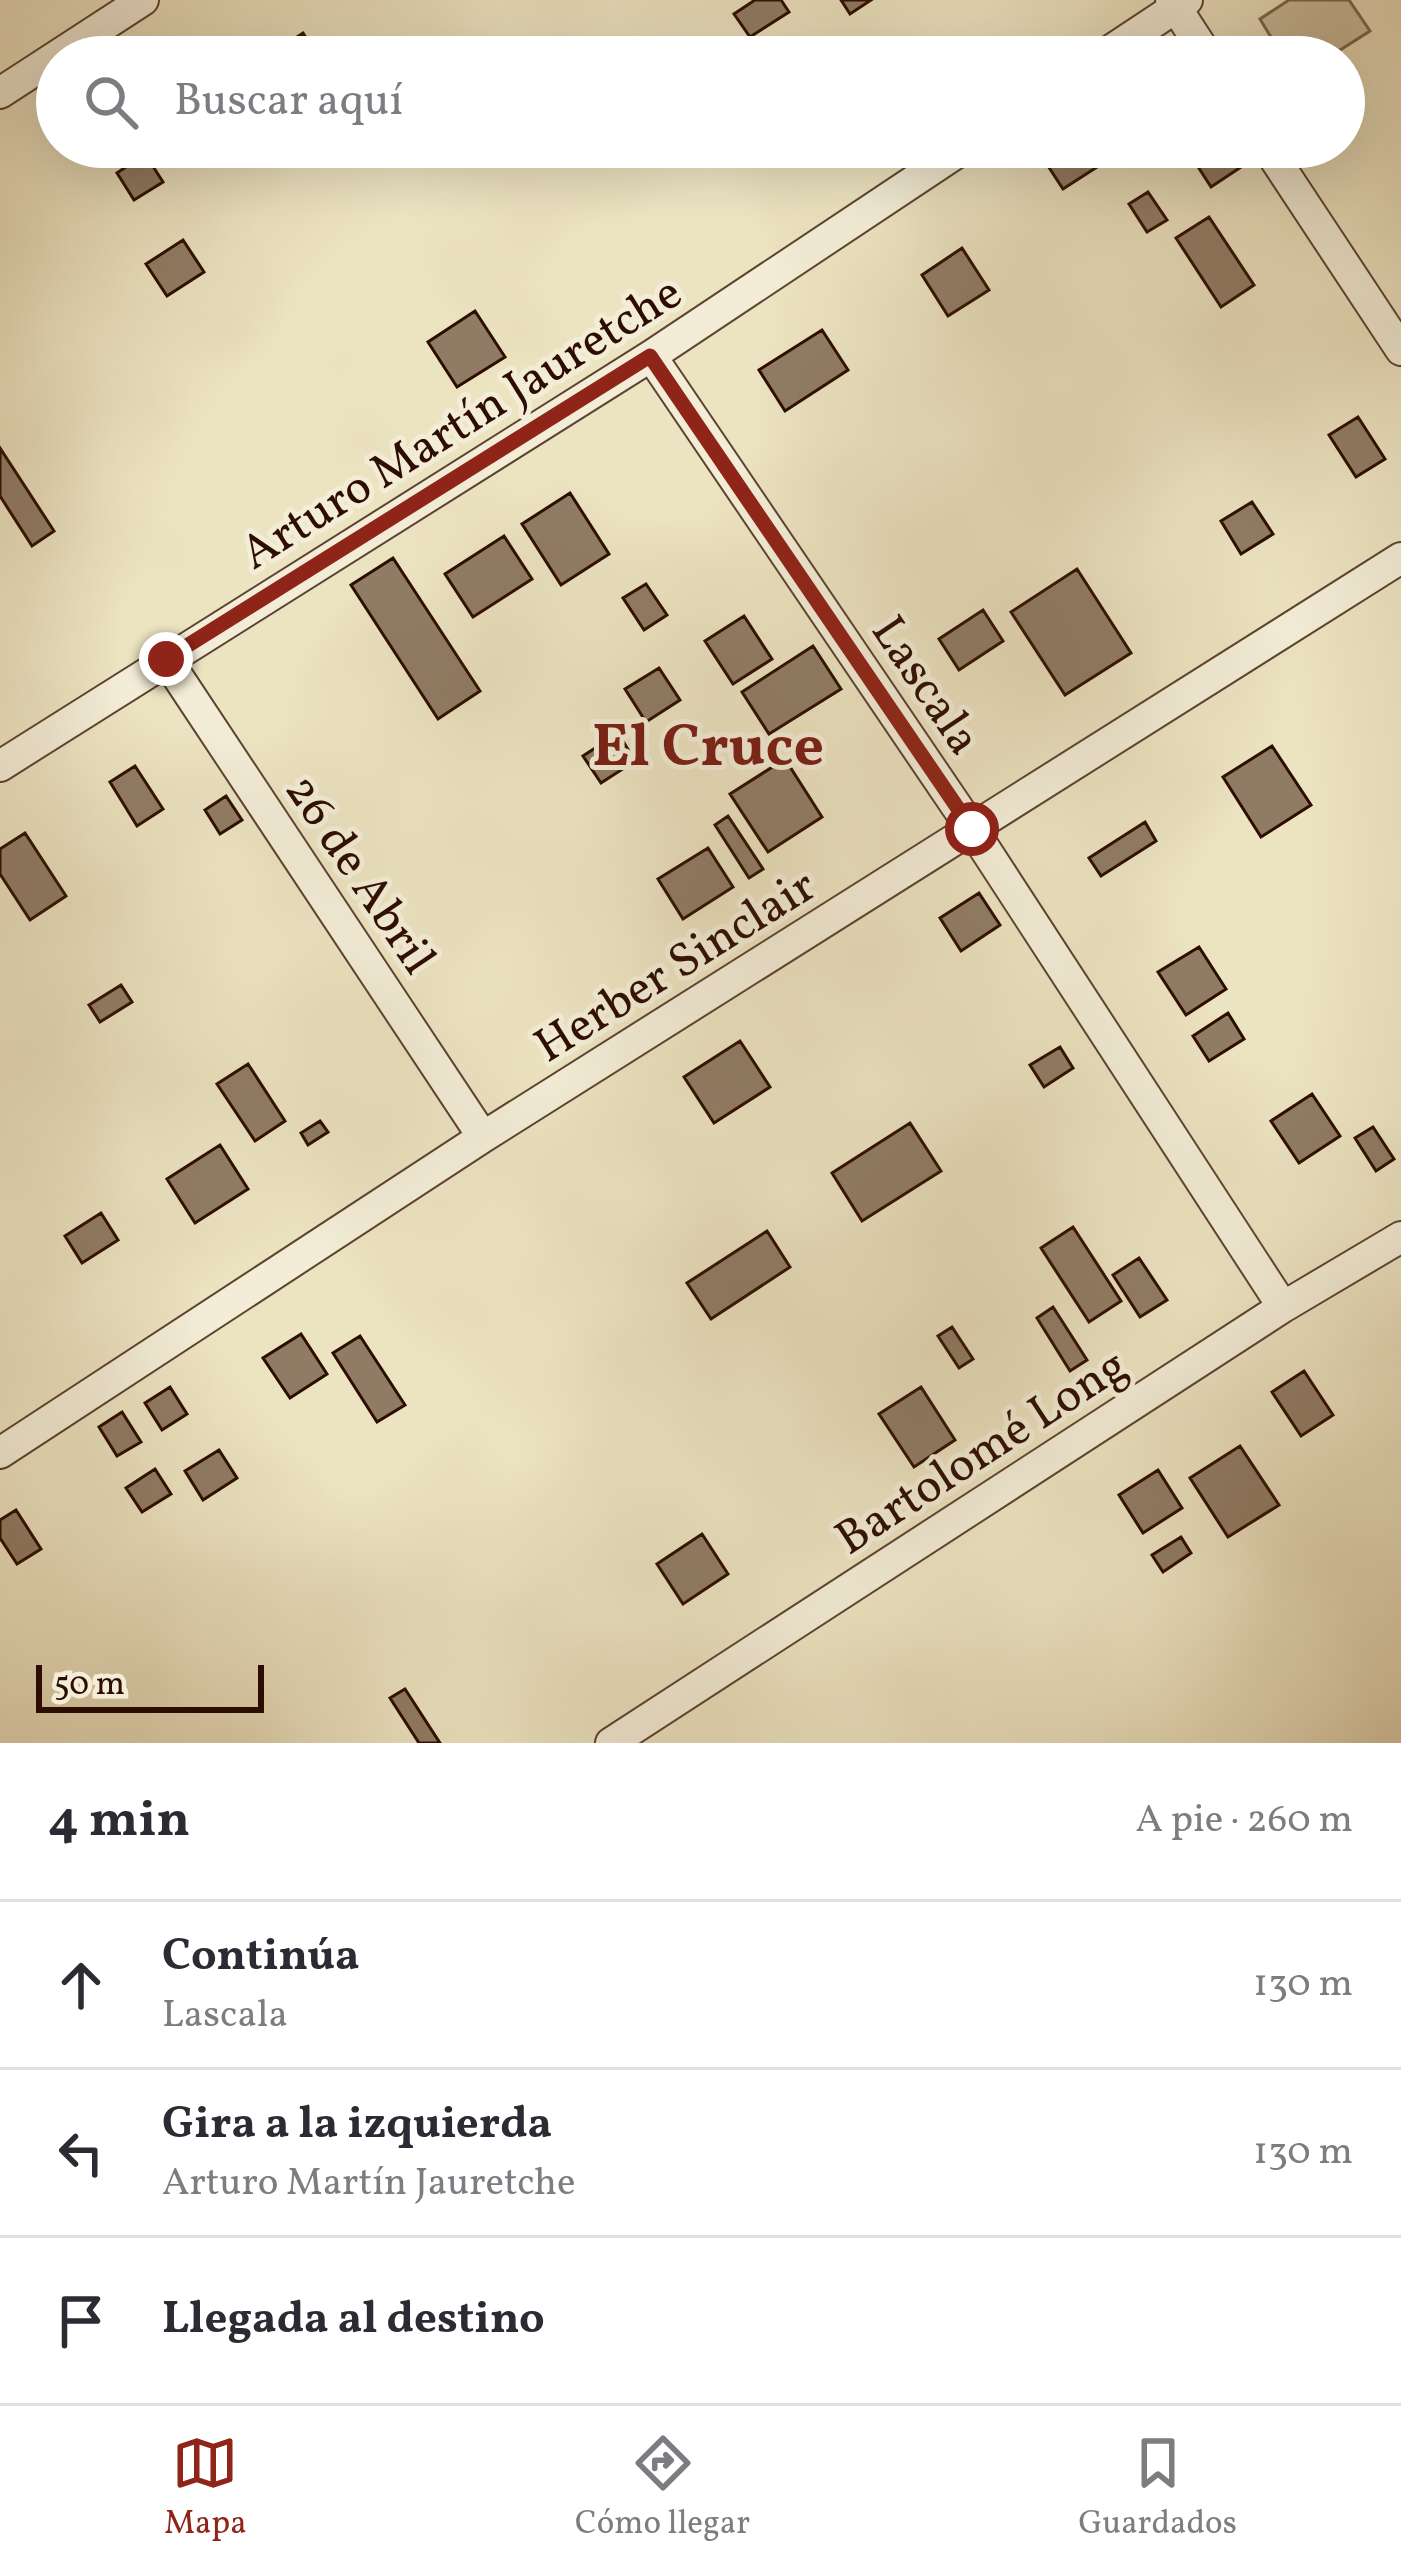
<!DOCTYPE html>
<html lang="es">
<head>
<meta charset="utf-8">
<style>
	body { margin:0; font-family:Vollkorn,serif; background:#f7f7f7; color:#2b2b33 }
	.scale { position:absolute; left:36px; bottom:30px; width:228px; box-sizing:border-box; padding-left:12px; border:6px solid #2d0d01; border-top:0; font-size:33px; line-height:42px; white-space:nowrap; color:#2d0d01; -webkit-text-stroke:9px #f3edd7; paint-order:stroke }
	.stop { position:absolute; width:36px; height:36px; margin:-27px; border:9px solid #8f2418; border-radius:50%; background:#fff }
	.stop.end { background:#8f2418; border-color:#fff; box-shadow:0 3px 12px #0008 }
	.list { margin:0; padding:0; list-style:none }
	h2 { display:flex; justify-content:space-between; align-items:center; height:156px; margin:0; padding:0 48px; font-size:51px }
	h2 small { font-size:39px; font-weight:400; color:#7c7c81 }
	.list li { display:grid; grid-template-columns:78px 1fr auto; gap:36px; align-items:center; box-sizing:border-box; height:168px; padding:0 48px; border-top:3px solid #e1e1e2 }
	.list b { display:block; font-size:45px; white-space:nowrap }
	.list p { margin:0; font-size:39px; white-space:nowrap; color:#7c7c81 }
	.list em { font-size:39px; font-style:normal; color:#7c7c81 }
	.icon { flex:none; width:66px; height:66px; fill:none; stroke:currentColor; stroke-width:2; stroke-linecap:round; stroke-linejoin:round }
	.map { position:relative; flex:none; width:1401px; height:1743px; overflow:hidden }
	.search { position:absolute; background:#fff; box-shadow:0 12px 48px #0002; left:36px; right:36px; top:36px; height:132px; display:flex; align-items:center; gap:30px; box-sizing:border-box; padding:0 42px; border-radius:66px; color:#7c7c81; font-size:45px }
	.sheet { height:660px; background:#fff }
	nav { display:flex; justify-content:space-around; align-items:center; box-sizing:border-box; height:168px; border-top:3px solid #e1e1e2; background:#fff; font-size:33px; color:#7c7c81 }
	nav a { display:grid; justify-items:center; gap:6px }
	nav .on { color:#8f2418 }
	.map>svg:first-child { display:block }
	.green { fill:#ccbfa0; stroke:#7c6650; stroke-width:3 }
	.building { fill:#907c65; stroke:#2d0d01; stroke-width:3 }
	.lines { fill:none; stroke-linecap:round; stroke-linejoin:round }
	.minor-casing { stroke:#5d4231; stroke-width:34 }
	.minor { stroke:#f3edd7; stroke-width:30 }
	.route { stroke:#8f2418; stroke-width:15 }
	.labels { text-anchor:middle; stroke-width:10; stroke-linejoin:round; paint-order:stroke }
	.street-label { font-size:48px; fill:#2d0d01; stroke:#f3edd7 }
	.district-label { font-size:60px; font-weight:bold; fill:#7a1f14; stroke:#f3edd7 }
</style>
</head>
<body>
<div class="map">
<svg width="1401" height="1743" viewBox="0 0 1401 1743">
	<rect width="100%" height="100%" fill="#ece3c1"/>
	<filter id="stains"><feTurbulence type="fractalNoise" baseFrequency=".00167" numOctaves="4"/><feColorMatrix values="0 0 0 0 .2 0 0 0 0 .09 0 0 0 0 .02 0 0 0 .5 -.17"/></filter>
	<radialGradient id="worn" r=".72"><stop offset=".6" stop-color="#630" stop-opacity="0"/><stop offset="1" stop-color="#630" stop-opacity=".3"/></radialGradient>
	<path class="green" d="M1289,0H1349L1370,31L1329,57H1283L1260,19Z"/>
	<path class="building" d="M755,0H781L789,12L750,37L734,14Z
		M841,0H871L850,14Z
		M303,33L318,57H281L277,50Z
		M1078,147H1084L1097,167L1063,189L1048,166Z
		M1211,147H1228L1241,167L1211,187L1193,159Z
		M145,154L163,182L134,200L117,173Z
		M1148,192L1167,220L1147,232L1129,204Z
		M1209,217L1254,285L1221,307L1176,238Z
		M183,240L204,272L167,296L146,264Z
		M962,248L989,290L948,316L922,275Z
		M475,311L505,357L457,387L428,342Z
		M822,330L848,370L785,411L759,370Z
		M1358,417L1385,459L1356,477L1329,435Z
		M0,448L54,531L32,546L0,496Z
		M570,493L609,554L561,585L522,524Z
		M1252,502L1273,534L1241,554L1221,521Z
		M504,536L532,579L473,617L445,574Z
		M393,558L480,691L438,719L351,585Z
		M1077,569L1131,653L1065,695L1011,612Z
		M646,584L667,615L644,630L623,598Z
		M983,610L1003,641L959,670L939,639Z
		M744,616L772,659L733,684L705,641Z
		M813,646L841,689L769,734L742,692Z
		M659,668L680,700L646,722L625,689Z
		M618,733L635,761L601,783L583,756Z
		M1272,746L1311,805L1261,837L1223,777Z
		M785,759L822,817L768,852L730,794Z
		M135,766L163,809L137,826L110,782Z
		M226,796L242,820L220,834L205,810Z
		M728,816L763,869L749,878L715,825Z
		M1145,822L1156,841L1101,876L1089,858Z
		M25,833L66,896L30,920L0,874V849Z
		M708,848L733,887L683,919L658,879Z
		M979,893L1000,925L961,951L940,918Z
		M1199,947L1226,989L1186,1015L1158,972Z
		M121,985L132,1002L100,1022L89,1005Z
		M1228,1013L1244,1039L1209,1061L1193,1036Z
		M740,1041L770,1087L714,1123L684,1077Z
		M1060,1047L1073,1068L1044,1087L1030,1065Z
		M248,1064L285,1121L255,1141L217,1084Z
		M1312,1094L1340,1136L1299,1163L1271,1121Z
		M320,1121L328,1132L308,1145L301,1133Z
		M910,1123L941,1171L862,1221L832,1173Z
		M1373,1127L1394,1159L1376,1171L1355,1138Z
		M220,1145L248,1189L195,1223L167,1179Z
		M101,1213L118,1240L82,1263L65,1236Z
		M1073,1227L1121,1301L1089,1322L1041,1248Z
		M767,1231L790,1267L711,1319L687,1283Z
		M1139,1258L1167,1300L1140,1317L1113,1275Z
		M1053,1307L1087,1360L1070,1371L1037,1318Z
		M952,1327L973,1359L959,1368L938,1336Z
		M301,1334L327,1374L290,1398L263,1358Z
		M360,1336L405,1405L377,1422L333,1353Z
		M1304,1371L1333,1415L1301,1436L1272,1392Z
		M170,1387L187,1414L162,1430L145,1403Z
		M921,1387L955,1440L914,1467L879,1414Z
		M122,1412L141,1442L117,1456L99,1427Z
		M1240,1446L1279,1505L1228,1537L1190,1478Z
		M219,1450L237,1478L203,1500L185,1471Z
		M155,1469L171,1494L142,1512L126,1488Z
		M1158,1470L1182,1508L1143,1533L1119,1495Z
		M16,1510L41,1549L17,1564L0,1538V1520Z
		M702,1534L728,1574L683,1604L657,1564Z
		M1181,1537L1191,1553L1163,1572L1152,1555Z
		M405,1689L440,1743H419L390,1698Z"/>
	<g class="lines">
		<defs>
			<path id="minor" d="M1171,0L1208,57
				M1101,57L1187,0
				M0,93L143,0
				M1267,147L1401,350
				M651,356L972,829L1283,1307
				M166,659L483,1137
				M0,766L651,356L965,147
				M0,1453L483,1137L1401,558
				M611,1743L1283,1307L1401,1237"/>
		</defs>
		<use href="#minor" class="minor-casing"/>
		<use href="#minor" class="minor"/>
	</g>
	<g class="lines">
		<path class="route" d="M166,659L650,356L972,829"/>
	</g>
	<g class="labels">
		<g class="street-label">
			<text transform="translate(460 421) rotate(-32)" y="17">Arturo Martín Jauretche</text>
			<text transform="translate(928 684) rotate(56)" y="17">Lascala</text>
			<text transform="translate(362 873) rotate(56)" y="17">26 de Abril</text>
			<text transform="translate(674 964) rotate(-32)" y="17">Herber Sinclair</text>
			<text transform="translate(980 1450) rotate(-33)" y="17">Bartolomé Long</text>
		</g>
		<g class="district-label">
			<text x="708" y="765">El Cruce</text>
		</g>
	</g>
	<rect width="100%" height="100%" filter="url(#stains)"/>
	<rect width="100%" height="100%" fill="url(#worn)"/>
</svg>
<div class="scale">50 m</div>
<div class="stop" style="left:972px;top:829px"></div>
<div class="stop end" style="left:166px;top:659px"></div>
<div class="search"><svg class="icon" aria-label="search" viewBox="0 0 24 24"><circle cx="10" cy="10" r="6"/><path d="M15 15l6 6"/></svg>Buscar aquí</div>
</div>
<section class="sheet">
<h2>4 min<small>A pie · 260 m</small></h2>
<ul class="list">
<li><svg class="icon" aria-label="ahead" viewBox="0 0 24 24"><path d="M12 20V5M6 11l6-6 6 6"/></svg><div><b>Continúa</b><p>Lascala</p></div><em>130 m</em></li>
<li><svg class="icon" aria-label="left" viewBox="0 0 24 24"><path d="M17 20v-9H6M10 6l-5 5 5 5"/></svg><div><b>Gira a la izquierda</b><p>Arturo Martín Jauretche</p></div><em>130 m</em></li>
<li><svg class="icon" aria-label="arrive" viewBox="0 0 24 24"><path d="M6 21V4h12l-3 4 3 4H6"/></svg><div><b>Llegada al destino</b></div></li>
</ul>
</section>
<nav>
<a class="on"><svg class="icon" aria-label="map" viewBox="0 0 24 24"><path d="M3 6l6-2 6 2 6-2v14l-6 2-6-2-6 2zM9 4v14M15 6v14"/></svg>Mapa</a>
<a><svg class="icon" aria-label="directions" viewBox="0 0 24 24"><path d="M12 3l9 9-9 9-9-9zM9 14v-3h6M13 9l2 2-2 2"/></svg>Cómo llegar</a>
<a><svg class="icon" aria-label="saved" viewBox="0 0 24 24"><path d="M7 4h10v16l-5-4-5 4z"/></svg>Guardados</a>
</nav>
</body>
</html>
